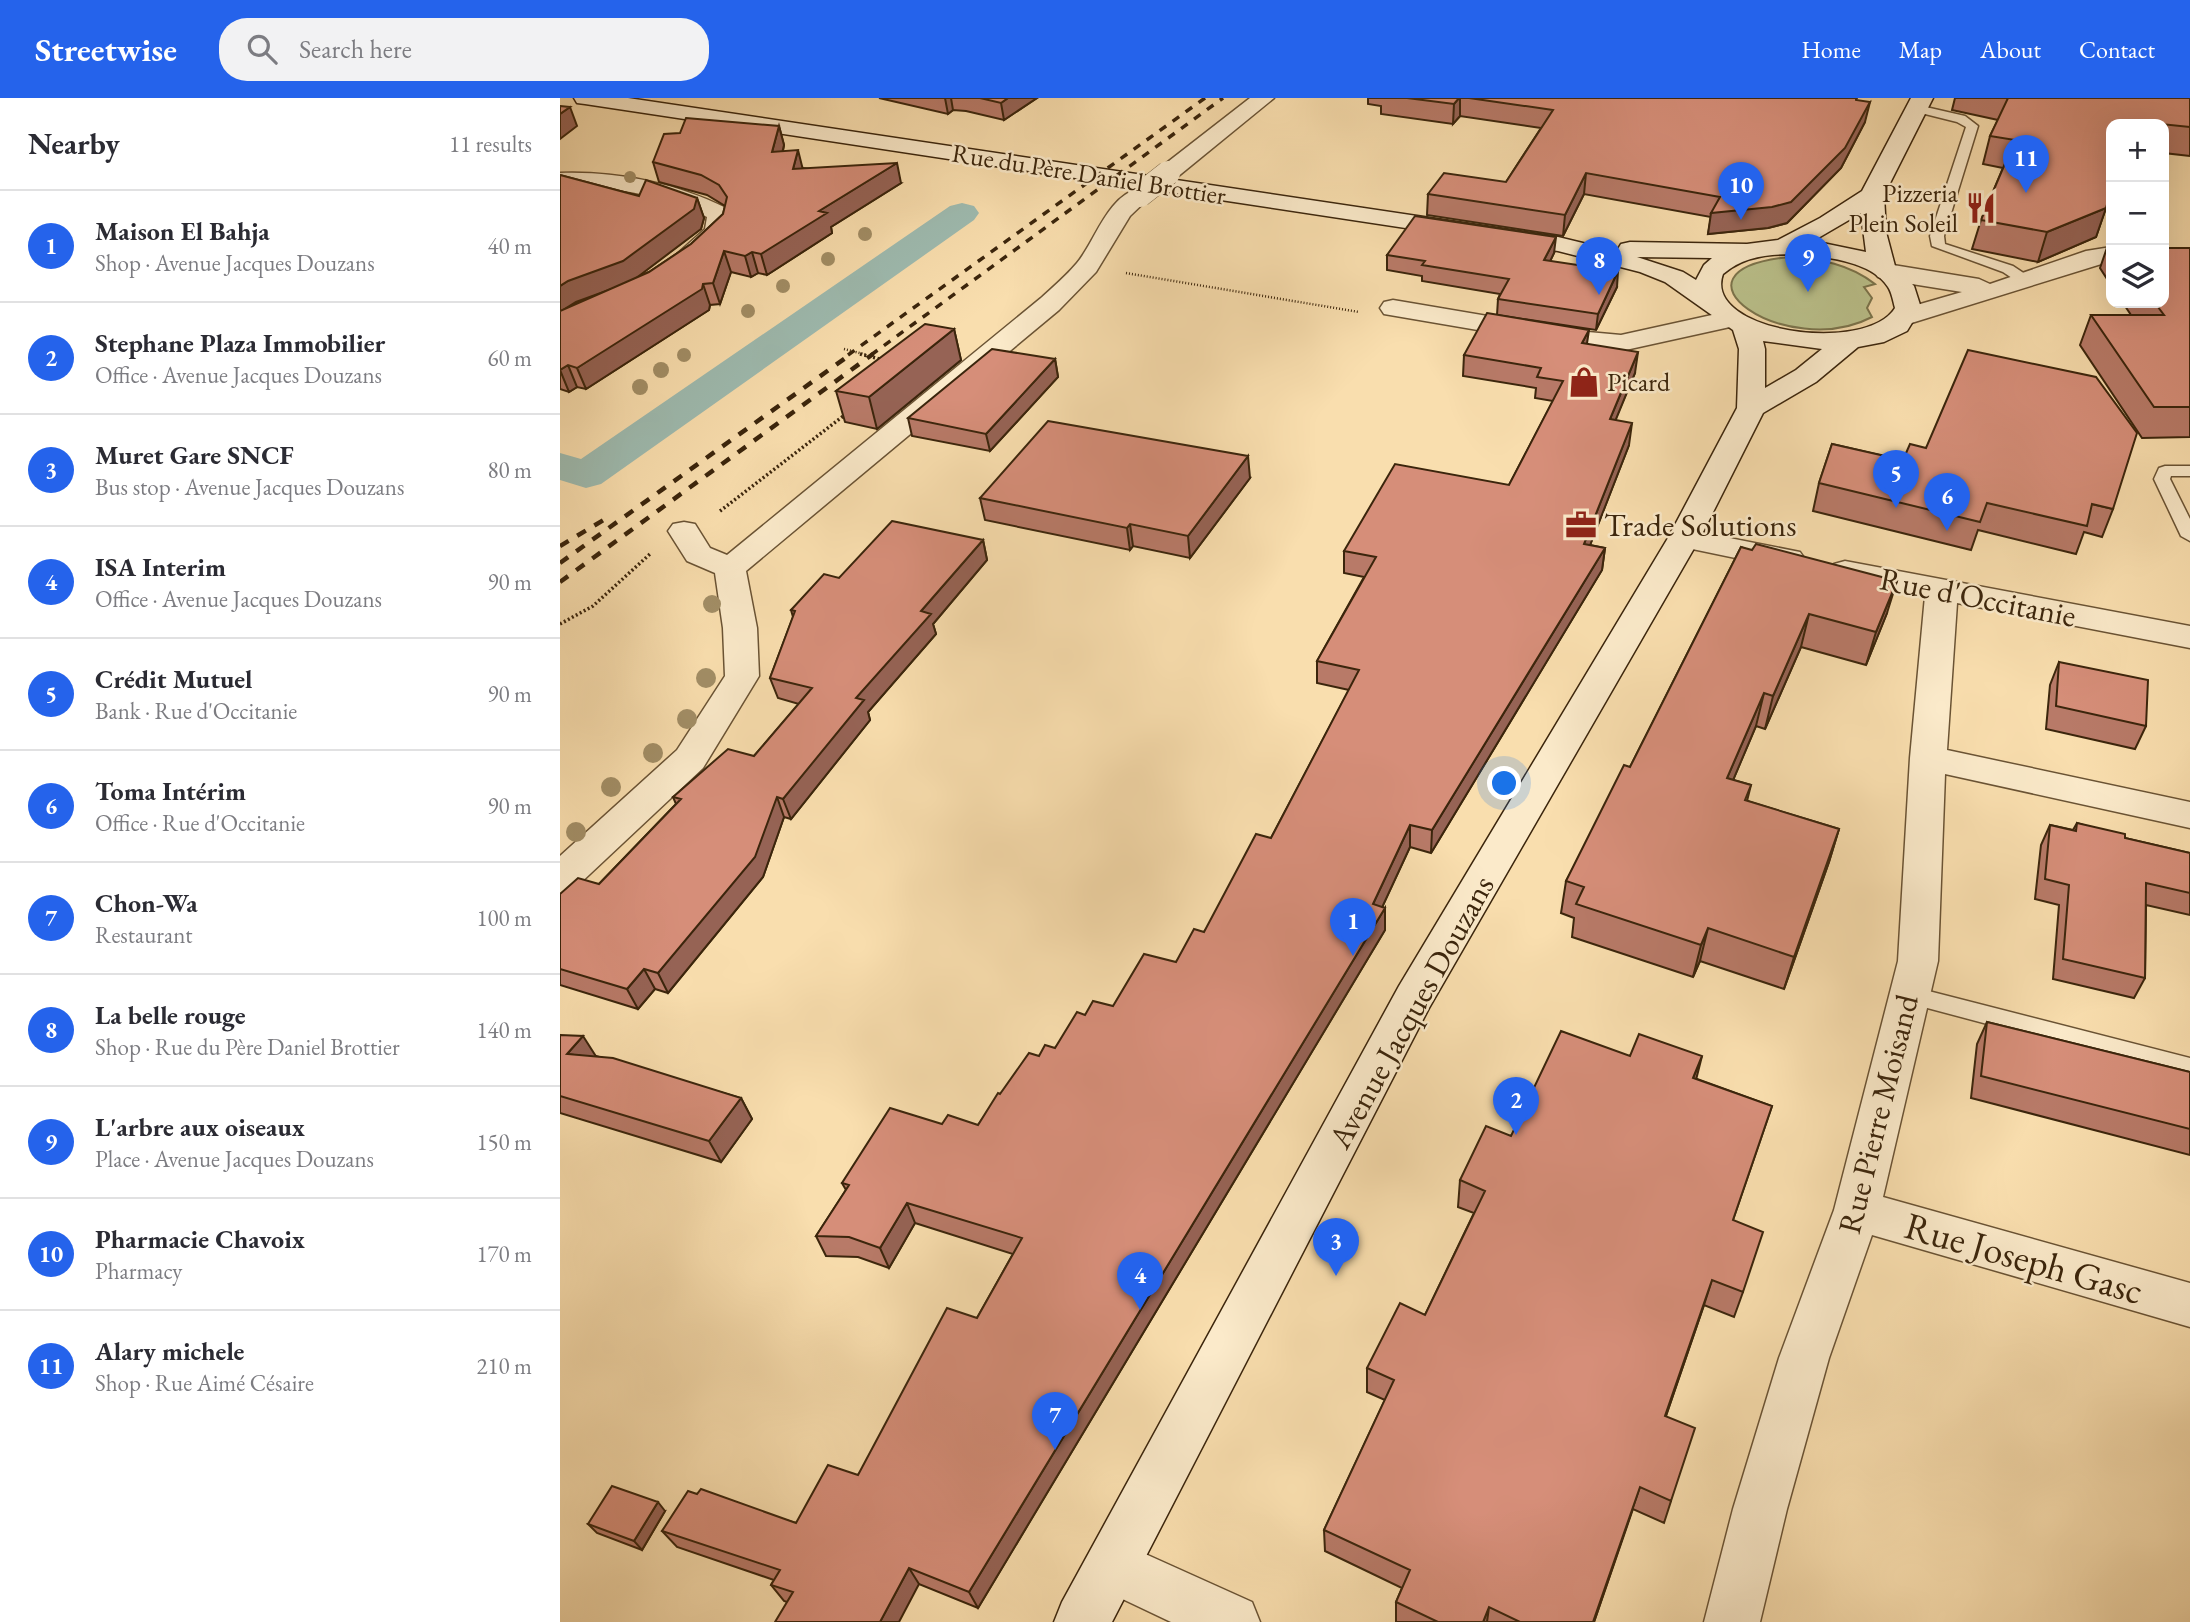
<!DOCTYPE html>
<html lang="en">
<head>
<meta charset="utf-8">
<style>
	body { margin:0; font-family:"EB Garamond",serif; background:#f2f2f3; color:#2b2b33 }
	.controls { position:absolute; right:21px; top:21px; display:grid; overflow:hidden; border-radius:14px; box-shadow:0 7px 28px #0002 }
	.controls button { width:63px; height:63px; display:grid; place-items:center; padding:0; border:0; border-bottom:2px solid #e1e1e2; background:#fff; color:#2b2b33; font:35px sans-serif }
	.you { position:absolute; left:945px; top:686px; width:24px; height:24px; margin:-18px; border:5px solid #fff; border-radius:50%; background:#1a73e8; box-shadow:0 0 0 10px #1a73e833 }
	.badge { display:grid; place-items:center; width:46px; height:46px; border-radius:50%; background:#2563eb; color:#fff; font-size:23px; font-weight:700 }
	.pin { position:absolute; translate:-50% -58px; filter:drop-shadow(0 2px 4px #0008) }
	.pin::after { content:''; position:absolute; top:37px; width:24px; height:21px; background:inherit; clip-path:polygon(0 0,100% 0,50% 100%) }
	.list { margin:0; padding:0; list-style:none }
	h2 { display:flex; justify-content:space-between; align-items:center; height:91px; margin:0; padding:0 28px; font-size:30px }
	h2 small { font-size:23px; font-weight:400; color:#7c7c81 }
	.list li { display:grid; grid-template-columns:46px 1fr auto; gap:21px; align-items:center; box-sizing:border-box; height:112px; padding:0 28px; border-top:2px solid #e1e1e2 }
	.list b { display:block; font-size:26px; white-space:nowrap }
	.list p { margin:0; font-size:23px; white-space:nowrap; color:#7c7c81 }
	.list em { font-size:23px; font-style:normal; color:#7c7c81 }
	.icon { flex:none; width:38px; height:38px; fill:none; stroke:currentColor; stroke-width:2; stroke-linecap:round; stroke-linejoin:round }
	.map { position:relative; flex:none; width:1630px; height:1524px; overflow:hidden }
	header { display:flex; align-items:center; gap:42px; box-sizing:border-box; height:98px; padding:0 35px; background:#2563eb; color:#fff }
	header strong { font-size:33px }
	nav { display:flex; gap:38px; margin-inline-start:auto; font-size:24px }
	.search { width:490px; height:63px; background:#f2f2f3; display:flex; align-items:center; gap:18px; box-sizing:border-box; padding:0 24px; border-radius:28px; color:#7c7c81; font-size:26px }
	main { display:flex }
	aside { flex:1; background:#fff }
	.map>svg:first-child { display:block }
	.green { fill:#bbc28c; stroke:#7b744c; stroke-width:2 }
	.lines { fill:none; stroke-linecap:round; stroke-linejoin:round }
	.canal { fill:#9ebbb0; fill-rule:evenodd }
	.lane-casing { stroke:#6a5334; stroke-width:3 }
	.street-casing { stroke:#6a5334; stroke-width:3 }
	.secondary-casing { stroke:#3b250c; stroke-width:3 }
	.path-far1 { stroke:#3b250c; stroke-width:2.5; stroke-dasharray:1 2; stroke-linecap:butt }
	.path { stroke:#3b250c; stroke-width:3.5; stroke-dasharray:2 2.5; stroke-linecap:butt }
	.lane { fill:#fbeaca; fill-rule:evenodd }
	.street { fill:#fbeaca; fill-rule:evenodd }
	.secondary { fill:#fbeaca; fill-rule:evenodd }
	.rail-far1 { stroke:#3b250c; stroke-width:3.5; stroke-dasharray:8 8; stroke-linecap:butt }
	.rail { stroke:#3b250c; stroke-width:4.5; stroke-dasharray:10 10; stroke-linecap:butt }
	.street-bridge-casing { stroke:#6a5334; stroke-width:25; stroke-linecap:butt }
	.street-bridge { stroke:#fbeaca; stroke-width:24 }
	.tree { fill:#a28e66 }
	.wall { fill:#b87a68; stroke:#3b250c; stroke-width:2; fill-rule:evenodd }
	.shaded-wall { fill:#966355; stroke:#3b250c; stroke-width:2 }
	.building { fill:#d68e79; stroke:#3b250c; stroke-width:2 }
	.labels { text-anchor:middle; stroke-width:5; stroke-linejoin:round; paint-order:stroke }
	.far-street-label { font-size:26px; fill:#3b250c; stroke:#fbeaca }
	.far-poi-label { font-size:26px; fill:#3b250c; stroke:#fbeaca; text-anchor:end }
	.poi-label { font-size:32px; fill:#3b250c; stroke:#fbeaca; text-anchor:start }
	.street-label { font-size:32px; fill:#3b250c; stroke:#fbeaca }
	.near-street-label { font-size:38px; fill:#3b250c; stroke:#fbeaca }
</style>
</head>
<body>
<header>
<strong>Streetwise</strong>
<div class="search"><svg class="icon" aria-label="search" viewBox="0 0 24 24"><circle cx="10" cy="10" r="6"/><path d="M15 15l6 6"/></svg>Search here</div>
<nav><a>Home</a><a>Map</a><a>About</a><a>Contact</a></nav>
</header>
<main>
<aside>
<h2>Nearby<small>11 results</small></h2>
<ul class="list">
<li><span class="badge">1</span><div><b>Maison El Bahja</b><p>Shop · Avenue Jacques Douzans</p></div><em>40 m</em></li>
<li><span class="badge">2</span><div><b>Stephane Plaza Immobilier</b><p>Office · Avenue Jacques Douzans</p></div><em>60 m</em></li>
<li><span class="badge">3</span><div><b>Muret Gare SNCF</b><p>Bus stop · Avenue Jacques Douzans</p></div><em>80 m</em></li>
<li><span class="badge">4</span><div><b>ISA Interim</b><p>Office · Avenue Jacques Douzans</p></div><em>90 m</em></li>
<li><span class="badge">5</span><div><b>Crédit Mutuel</b><p>Bank · Rue d'Occitanie</p></div><em>90 m</em></li>
<li><span class="badge">6</span><div><b>Toma Intérim</b><p>Office · Rue d'Occitanie</p></div><em>90 m</em></li>
<li><span class="badge">7</span><div><b>Chon-Wa</b><p>Restaurant</p></div><em>100 m</em></li>
<li><span class="badge">8</span><div><b>La belle rouge</b><p>Shop · Rue du Père Daniel Brottier</p></div><em>140 m</em></li>
<li><span class="badge">9</span><div><b>L'arbre aux oiseaux</b><p>Place · Avenue Jacques Douzans</p></div><em>150 m</em></li>
<li><span class="badge">10</span><div><b>Pharmacie Chavoix</b><p>Pharmacy</p></div><em>170 m</em></li>
<li><span class="badge">11</span><div><b>Alary michele</b><p>Shop · Rue Aimé Césaire</p></div><em>210 m</em></li>
</ul>
</aside>
<div class="map">
<svg width="1630" height="1524" viewBox="0 0 1630 1524">
	<rect width="100%" height="100%" fill="#f9deae"/>
	<filter id="stains"><feTurbulence type="fractalNoise" baseFrequency=".00286" numOctaves="4"/><feColorMatrix values="0 0 0 0 .2 0 0 0 0 .09 0 0 0 0 .02 0 0 0 .5 -.17"/></filter>
	<radialGradient id="worn" r=".72"><stop offset=".6" stop-color="#630" stop-opacity="0"/><stop offset="1" stop-color="#630" stop-opacity=".3"/></radialGradient>
	<path class="green" d="M1229,159C1261,161 1289,166 1315,186L1304,189L1312,200L1307,210L1312,219C1227,264 1094,173 1229,159Z"/>
	<g class="lines">
		<path class="canal" d="M402,105L414,108L419,115L414,122L41,386L26,390L0,382V355L21,361L390,108Z"/>
		<defs>
			<path id="lane" d="M1357,7L1405,18L1418,28L1384,138L1385,146L1453,168L1471,180V186H1461L1443,174L1372,148L1370,138L1406,29L1397,24L1353,13V9Z
				M1605,368H1630V378H1611L1610,381L1630,421V443L1621,438L1594,381L1599,370Z
				M1349,888L1630,960V980L1341,903L1338,897L1341,891Z"/>
			<path id="street" d="M690,0H714L616,80H600L596,75L600,70Z
				M0,75C56,73 116,85 166,110C183,134 143,167 120,161L117,156L145,131L147,119C102,97 50,87 0,89Z
				M580,90L588,92L592,97L570,118L536,174L499,212L186,473L197,530L199,578L143,670L14,791L0,795V758L117,652L165,578L163,530L155,475L127,463L108,433L113,426L124,424L135,426L150,450L167,457L481,200C493,189 506,178 517,165C536,142 547,98 580,90Z
				M1551,149V163L1345,227L1336,225L1332,219L1336,213L1402,194L1327,182L1318,179L1314,174L1318,169L1327,166L1419,181L1430,186L1526,153Z
				M833,202L1017,233L1061,237L1170,213L1179,215L1183,221L1179,227L1061,253L1017,249L824,216L820,210L824,204Z
				M1124,431L1240,454L1245,461L1240,468L1229,471L1113,447L1108,440L1113,433Z
				M1285,463L1630,528V550L1397,505L1387,652L1630,704V730L1385,676L1378,863L1323,1099L1630,1185V1229L1312,1137L1269,1260L1227,1411L1200,1524H1144L1173,1411L1219,1260L1274,1112L1338,863L1350,660L1365,498L1274,480L1269,473L1274,466Z
				M552,1441L692,1504L700,1524H611L533,1487L525,1468L533,1449Z"/>
			<path id="secondary" d="M14,0H68L998,139L1060,154L1058,151L1061,146L1070,144L1187,146L1218,142L1260,120L1302,93L1351,0H1373L1324,97L1326,134L1335,168L1354,188L1361,210L1347,233L1324,244L1298,249L1256,284L1203,315L1140,440L869,910L552,1524H494L502,1504L839,888L1108,440L1177,310L1179,251L1173,232L1105,184L1080,174L998,153L25,6L17,5ZM1301,115L1306,154L1253,143ZM1244,156C1270,160 1312,164 1328,189C1332,195 1333,203 1335,210C1306,257 1142,234 1163,176C1186,156 1215,156 1244,156ZM1077,159L1152,160L1144,167L1136,182L1123,174ZM1203,243L1262,251L1236,272L1205,290V251Z"/>
		</defs>
		<use href="#lane" class="lane-casing"/>
		<use href="#street" class="street-casing"/>
		<use href="#secondary" class="secondary-casing"/>
		<path class="path-far1" d="M566,175L799,214
			M284,251L307,257"/>
		<path class="path" d="M300,256L320,261
			M160,413L286,316
			M0,526L33,508L90,456"/>
		<use href="#lane" class="lane"/>
		<use href="#street" class="street"/>
		<use href="#secondary" class="secondary"/>
		<path class="rail-far1" d="M288,257L645,0
			M311,257L663,0"/>
		<path class="rail" d="M0,448L47,420
			M0,465L291,256
			M0,484L313,256"/>
		<defs>
			<path id="street-bridge" d="M580,97L608,75"/>
		</defs>
		<use href="#street-bridge" class="street-bridge-casing"/>
		<use href="#street-bridge" class="street-bridge"/>
	</g>
	<g class="tree">
		<circle cx="70" cy="79" r="6"/>
		<circle cx="305" cy="136" r="7"/>
		<circle cx="268" cy="161" r="7"/>
		<circle cx="223" cy="188" r="7"/>
		<circle cx="188" cy="213" r="7"/>
		<circle cx="124" cy="257" r="7"/>
		<circle cx="101" cy="272" r="8"/>
		<circle cx="80" cy="289" r="8"/>
		<circle cx="152" cy="506" r="9"/>
		<circle cx="146" cy="580" r="10"/>
		<circle cx="127" cy="621" r="10"/>
		<circle cx="93" cy="655" r="10"/>
		<circle cx="51" cy="689" r="10"/>
		<circle cx="16" cy="734" r="10"/>
	</g>
	<path class="wall" d="M319,0H477L444,22L406,13L393,12L388,16Z
		M808,0H1297L1296,2L1305,24L1281,70L1227,125L1208,130L1148,136L1151,119L1024,96L1003,138L867,117L868,96L946,84L981,30L900,18L893,26L821,16V8L808,6Z
		M1395,0H1630V58L1604,55V26H1551L1546,110L1536,139L1478,164L1412,151L1421,122L1443,70L1423,66L1430,38L1438,22L1392,12Z
		M219,28L224,47L223,53L243,70L341,85L271,129L272,135L207,177L198,175L191,179L171,174L160,206L150,207L149,212L26,291L17,289L9,294L0,291V77L79,98L137,100L144,120L141,131L75,180L89,174L131,146L163,116L165,108L147,97L99,84L93,64ZM52,190L2,212L16,204Z
		M1550,141H1551V187L1540,170Z
		M1630,150V339L1582,340L1520,247L1531,217H1571L1563,205H1604Z
		M994,155L990,163L1057,189L1036,232L937,217L938,201L940,196L862,183V178L827,172V157Z
		M394,231L401,262L317,331L285,324L276,293Z
		M1027,246L1075,275L1055,322L1069,347L1030,447L1045,450L1042,472L871,755L850,749L822,809L825,810V832L418,1510L359,1486L227,1504L224,1503L211,1487L214,1482L117,1449L102,1433L137,1396L236,1425L298,1377L417,1220L453,1156L355,1125L329,1170L298,1159L266,1158L256,1138L286,1092L282,1085L382,1026L418,1027L440,996L479,958L495,950L525,917L553,908L616,864L644,834L711,740L789,592L757,585V563L804,479L784,475V453L949,387L993,303L975,300L976,290L903,278L904,257Z
		M495,261L498,279L430,353L352,338L348,320Z
		M1272,346L1553,411L1542,439L1524,434L1516,456L1418,432L1411,452L1253,413L1259,385Z
		M690,380L630,460L573,448L570,452L425,422L420,400Z
		M423,442L427,462L373,526L376,536L308,614L310,622L231,721L224,719L203,779L108,895L95,891L78,911L0,887V796L39,786L116,706L113,699L194,658L239,606L218,600L210,580L233,519L231,512L279,480Z
		M1181,449L1327,515L1306,567L1241,549L1205,631L1196,628L1173,682L1191,687L1187,703L1279,731L1269,764L1224,891L1140,863L1133,879L1012,839L1014,820L1001,815L1006,783L1070,669Z
		M1499,564L1586,628L1575,651L1486,631L1490,587Z
		M1517,725L1565,740L1630,755V817L1586,807L1585,880L1574,900L1493,881L1499,807L1475,801L1481,747L1490,727L1513,732Z
		M1427,924L1630,974V1057L1411,1000L1417,946Z
		M0,937L36,958L181,1000L192,1021L161,1064L0,1015Z
		M1137,981L1212,1008L1173,1122L1183,1194L1174,1219L1144,1207L1106,1318L1111,1403L1104,1425L1073,1411L1034,1524H836V1504L842,1490L765,1453L764,1432L825,1302L807,1294V1270L865,1217L914,1115L898,1109L900,1082L951,1038Z
		M105,1413L82,1452L37,1435L28,1426Z"/>
	<path class="shaded-wall" d="M385,0H391L393,12L388,16Z
		M448,0H477L444,22L441,5Z
		M899,0H900V18L893,26L894,6Z
		M1310,4L1305,24L1281,70L1227,125L1208,130L1148,136L1151,115Z
		M10,9L17,28L0,41V16Z
		M219,28L224,47L218,73L212,54Z
		M238,52L243,72L233,71Z
		M337,65L341,85L271,129L272,135L207,177L201,156L259,113Z
		M1026,75L1024,96L1003,138L1005,117Z
		M137,100L144,120L141,131L71,184L16,204L0,214V188Z
		M1546,110L1536,139L1478,164L1487,134Z
		M996,139L994,155L983,178L984,162Z
		M164,153L171,174L160,206L153,185Z
		M192,154L198,175L191,179L185,158Z
		M1058,173L1057,189L1036,232L1038,216Z
		M143,186L150,207L149,212L26,291L17,270Z
		M394,231L401,262L317,331L309,299Z
		M1029,232L1026,252L1022,245Z
		M1078,254L1075,275L1047,343L1050,321Z
		M495,261L498,279L430,353L426,336Z
		M8,267L17,289L9,294L0,272Z
		M1072,325L1069,347L1022,468L1024,446Z
		M688,358L690,380L630,460L628,438Z
		M570,426L573,448L570,452L567,430Z
		M423,442L427,462L373,526L376,536L308,614L310,622L231,721L223,701L296,600L361,513Z
		M1045,450L1042,472L871,755L872,732Z
		M1337,483L1327,515L1306,567L1316,534Z
		M1249,516L1241,549L1205,631L1213,598Z
		M1204,595L1196,628L1160,713L1167,680Z
		M217,699L224,719L203,779L108,895L98,875Z
		M850,727V749L813,829V806Z
		M1279,731L1269,764L1224,891L1234,859Z
		M825,810V832L418,1510L409,1494Z
		M1148,830L1140,863L1133,879L1141,847Z
		M84,871L95,891L78,911L67,891Z
		M23,938L37,960L7,956Z
		M1142,958L1135,986L1133,980Z
		M181,1000L192,1021L161,1064L149,1043Z
		M347,1105L355,1125L329,1170L320,1150Z
		M1152,1182L1144,1207L1098,1341L1105,1318Z
		M1080,1389L1034,1524H1033Z
		M98,1404L105,1413L82,1452L74,1443Z
		M349,1470L359,1486L339,1524H320Z
		M929,1509L927,1524H923Z"/>
	<path class="building" d="M420,0H448L441,5Z
		M847,0H899L894,6Z
		M909,0H1296V2L1310,4L1285,50L1231,104L1212,109L1151,115L1160,99L1026,75L1005,117L868,96L884,75L946,84L993,12Z
		M1448,0H1630V29L1572,23L1571,26H1551V92L1546,110L1487,134L1421,122L1455,42L1430,38Z
		M0,8L10,9L0,16Z
		M126,20L219,28L212,54L238,52L233,71L337,65L259,113L267,115L201,156L192,154L185,158L164,153L153,185L143,186L142,191L17,270L8,267L0,272V213L89,174L131,146L163,116L167,99L159,87L141,77L93,64L104,36L120,35Z
		M0,77L79,98L86,82L137,100L134,111L63,163L8,183L0,188Z
		M855,118L996,139L984,162L1058,173L1038,216L938,201L949,181L862,167L865,163L827,157Z
		M1604,150H1630V309H1594L1531,217H1604L1595,205H1604Z
		M927,215L1029,232L1022,245L1078,254L1050,321L1072,325L1024,446L1045,450L872,732L850,727L813,806L825,810L409,1494L349,1470L320,1524H215L233,1494L211,1487L220,1472L102,1433L128,1393L137,1396L141,1391L236,1425L268,1367L298,1377L387,1210L417,1220L462,1140L347,1105L320,1150L289,1139L256,1138L289,1087L282,1085L330,1010L382,1026L388,1017L418,1027L438,995L440,996L469,955L479,958L485,947L495,950L517,914L525,917L533,903L553,908L584,856L616,864L634,831L644,834L696,736L711,740L799,572L757,563L816,459L784,453L835,366L949,387L1003,283L977,279L981,270L904,257Z
		M365,226L394,231L309,299L276,293Z
		M432,251L495,261L426,336L348,320Z
		M1408,252L1536,279L1577,335L1553,411L1532,406L1527,428L1427,405L1420,424L1259,385L1272,346L1343,362L1350,346L1366,350Z
		M488,323L688,358L628,438L570,426L567,430L420,400Z
		M332,423L423,442L361,513L371,516L296,600L304,602L223,701L217,699L195,759L98,875L84,871L67,891L0,871V796L18,780L39,786L121,701L113,699L168,651L194,658L252,590L210,580L235,513L231,512L264,476L279,480Z
		M1196,446L1337,483L1316,534L1249,516L1213,598L1204,595L1167,680L1191,687L1185,702L1279,731L1234,859L1148,830L1141,847L1016,806L1024,789L1006,783L1064,667L1070,669L1181,449L1192,452Z
		M1499,564L1588,582L1586,628L1496,608Z
		M1517,725L1565,736V740L1630,755V795L1586,785L1585,880L1503,861L1509,787L1485,781L1490,727L1516,733Z
		M1427,924L1630,974V1031L1421,978Z
		M1001,933L1070,958L1079,936L1142,958L1133,980L1212,1008L1173,1122L1203,1134L1183,1194L1152,1182L1105,1318L1135,1330L1111,1403L1080,1389L1033,1524H960L929,1509L923,1524H878L836,1504L850,1472L764,1432L834,1282L807,1270L840,1205L865,1217L925,1093L900,1082L926,1028L951,1038Z
		M0,937L23,938L7,956L53,960L181,1000L149,1043L0,998Z
		M52,1388L98,1404L74,1443L28,1426Z"/>
	<defs>
		<symbol id="restaurant-bare" viewBox="-9 -9 18 18"><path d="M-5-6h1v4h1v-4h1v4h1v-4h1v5L-1.5 .5V6h-2V.5L-5-1ZM5-6V6H3V1.5H1.5Q1.5-4 5-6Z" fill="#8f2418" stroke="#fbeaca" stroke-width="2.5" paint-order="stroke"/></symbol>
		<symbol id="shop-bare" viewBox="-9 -9 18 18"><path d="M-5-2.5h2.3a2.7 3.5 0 0 1 5.4 0H5L5.5 6h-11ZM-1.5-2.5h3a1.5 2.3 0 0 0-3 0Z" fill="#8f2418" stroke="#fbeaca" stroke-width="2.5" paint-order="stroke"/></symbol>
		<symbol id="office-bare" viewBox="-9 -9 18 18"><path d="M-6-3h4V-5.5h4V-3h4V5H-6ZM-1-4.5V-3h2v-1.5ZM-6 0V1H6V0Z" fill="#8f2418" stroke="#fbeaca" stroke-width="2.5" paint-order="stroke"/></symbol>
	</defs>
	<g fill-rule="evenodd">
		<use href="#restaurant-bare" x="1399" y="88" width="44" height="44"/>
		<use href="#shop-bare" x="1002" y="262" width="44" height="44"/>
		<use href="#office-bare" x="999" y="405" width="44" height="44"/>
	</g>
	<g class="labels">
		<g class="far-street-label">
			<text transform="translate(529 76) rotate(9)" y="9">Rue du Père Daniel Brottier</text>
		</g>
		<g class="far-poi-label">
			<text x="1398" y="104">Pizzeria<tspan x="1398" dy="30">Plein Soleil</tspan></text>
			<text x="1047" y="293" text-anchor="start">Picard</text>
		</g>
		<g class="poi-label">
			<text x="1044" y="438">Trade Solutions</text>
		</g>
		<g class="street-label">
			<text transform="translate(1418 499) rotate(11)" y="11">Rue d'Occitanie</text>
			<text transform="translate(851 914) rotate(-61)" y="11">Avenue Jacques Douzans</text>
			<text transform="translate(1318 1016) rotate(-76)" y="11">Rue Pierre Moisand</text>
		</g>
		<g class="near-street-label">
			<text transform="translate(1464 1160) rotate(16)" y="13">Rue Joseph Gasc</text>
		</g>
	</g>
	<rect width="100%" height="100%" filter="url(#stains)"/>
	<rect width="100%" height="100%" fill="url(#worn)"/>
</svg>
<div class="controls">
<button>+</button>
<button>−</button>
<button><svg class="icon" aria-label="layers" viewBox="0 0 24 24"><path d="M12 4l9 5-9 5-9-5zM3 14l9 5 9-5"/></svg></button>
</div>
<div class="you"></div>
<div class="pin badge" style="left:793px;top:858px">1</div>
<div class="pin badge" style="left:956px;top:1037px">2</div>
<div class="pin badge" style="left:776px;top:1178px">3</div>
<div class="pin badge" style="left:580px;top:1212px">4</div>
<div class="pin badge" style="left:1336px;top:410px">5</div>
<div class="pin badge" style="left:1387px;top:433px">6</div>
<div class="pin badge" style="left:495px;top:1352px">7</div>
<div class="pin badge" style="left:1039px;top:197px">8</div>
<div class="pin badge" style="left:1248px;top:194px">9</div>
<div class="pin badge" style="left:1181px;top:122px">10</div>
<div class="pin badge" style="left:1466px;top:95px">11</div>
</div>
</main>
</body>
</html>
